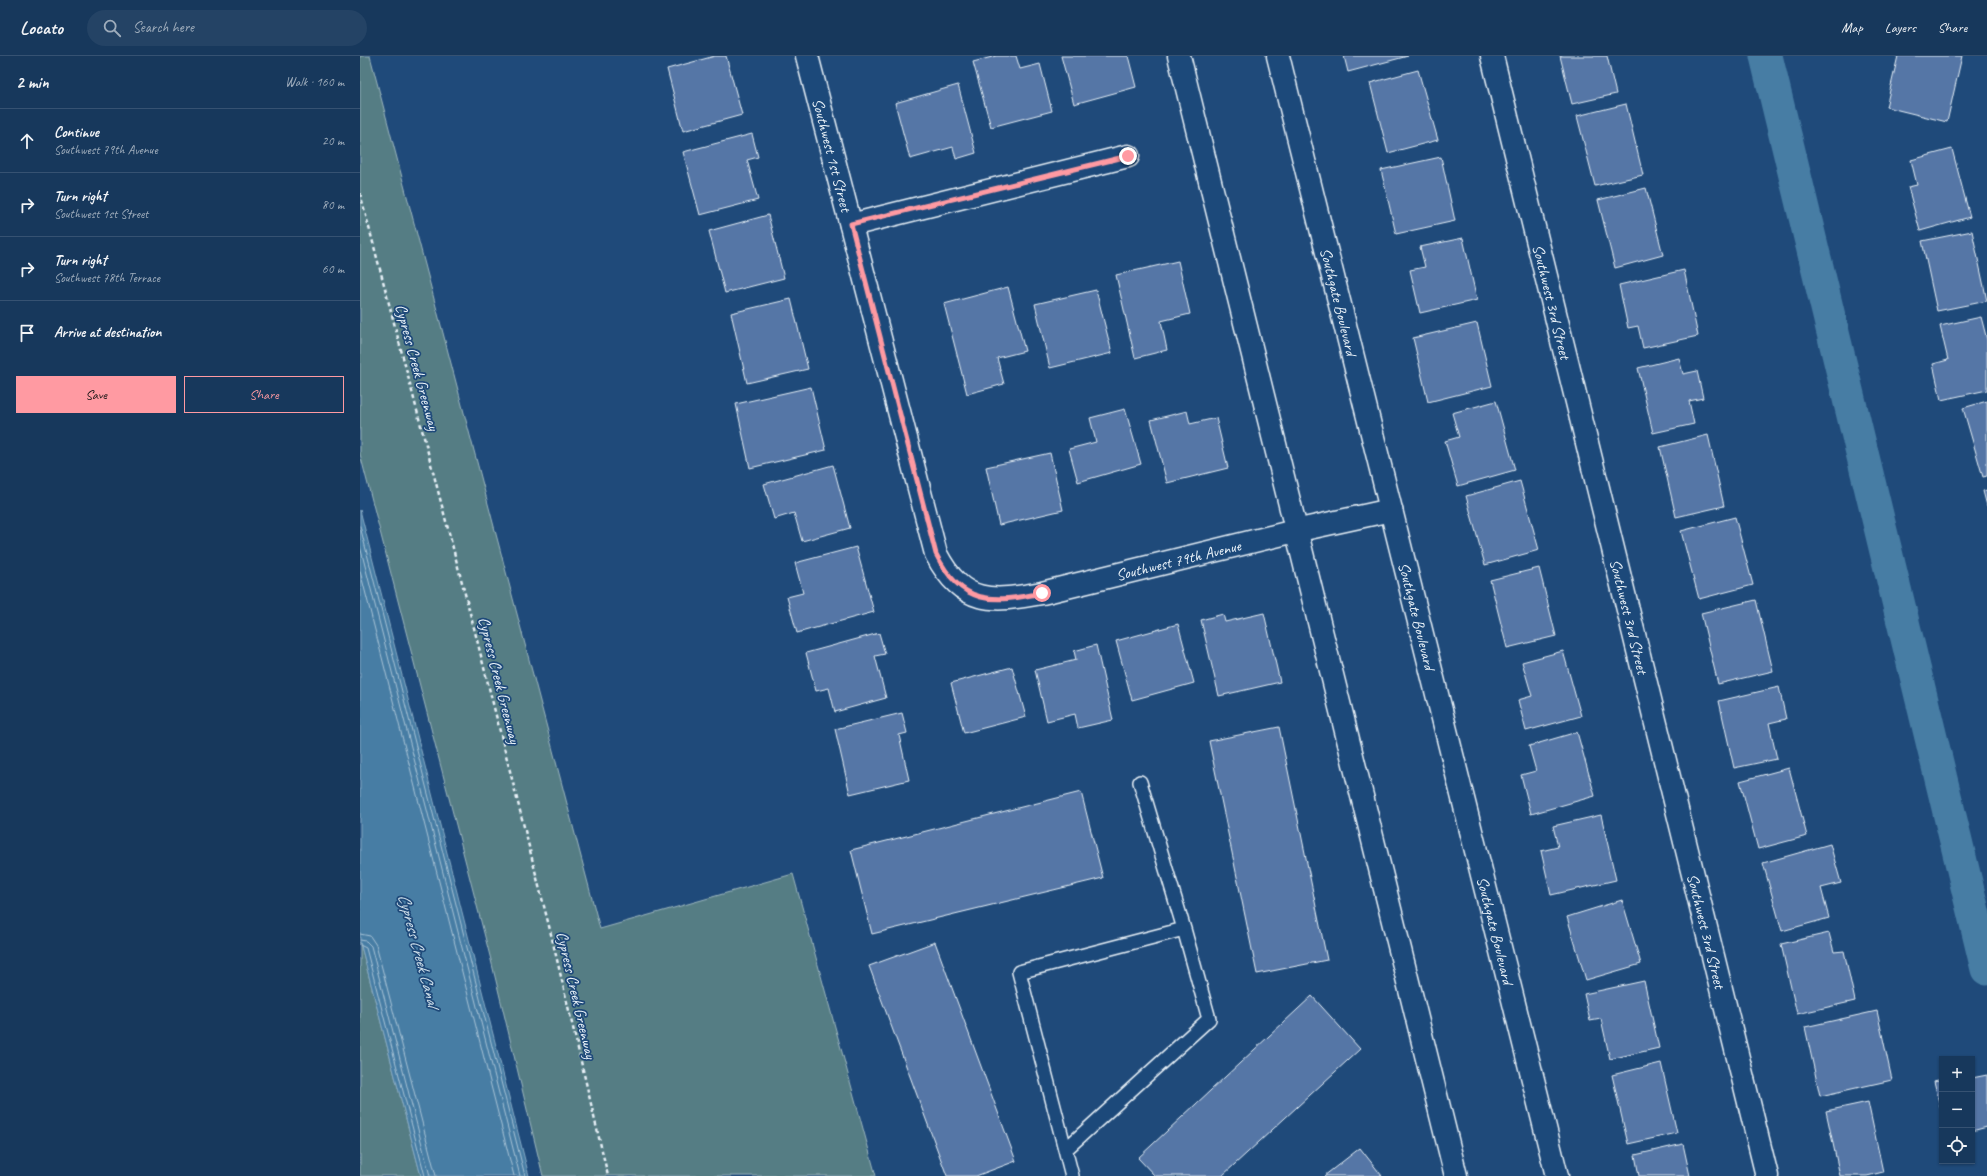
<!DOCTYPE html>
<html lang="en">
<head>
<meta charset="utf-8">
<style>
	body { margin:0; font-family:Caveat,sans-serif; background:#244365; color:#f1f3f6 }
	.controls { position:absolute; right:12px; bottom:12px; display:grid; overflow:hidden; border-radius:0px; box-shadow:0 1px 3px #0004 }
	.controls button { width:36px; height:36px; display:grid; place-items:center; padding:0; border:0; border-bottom:1px solid #365272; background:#17385c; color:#f1f3f6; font:20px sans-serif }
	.stop { position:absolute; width:12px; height:12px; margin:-9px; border:3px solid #ff9aa2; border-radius:50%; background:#fff }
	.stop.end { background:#ff9aa2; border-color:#fff; box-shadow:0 1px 4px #0008 }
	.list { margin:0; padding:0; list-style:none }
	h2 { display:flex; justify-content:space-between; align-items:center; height:52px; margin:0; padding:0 16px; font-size:17px }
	h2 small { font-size:13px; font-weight:400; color:#9eacbb }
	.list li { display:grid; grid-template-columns:26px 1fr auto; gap:12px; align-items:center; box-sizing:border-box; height:64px; padding:0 16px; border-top:1px solid #365272 }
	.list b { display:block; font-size:15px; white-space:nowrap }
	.list p { margin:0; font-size:13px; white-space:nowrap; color:#9eacbb }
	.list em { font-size:13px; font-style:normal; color:#9eacbb }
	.actions { display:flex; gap:8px; padding:12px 16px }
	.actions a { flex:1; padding:9px 0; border:1px solid #ff9aa2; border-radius:0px; text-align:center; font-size:14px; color:#ff9aa2 }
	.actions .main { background:#ff9aa2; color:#111 }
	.icon { flex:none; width:22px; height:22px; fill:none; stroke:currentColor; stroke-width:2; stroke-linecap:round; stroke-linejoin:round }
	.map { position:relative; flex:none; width:1627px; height:1120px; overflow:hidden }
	header { display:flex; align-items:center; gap:24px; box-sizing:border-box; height:56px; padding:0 20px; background:#17385c; border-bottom:1px solid #365272 }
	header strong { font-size:19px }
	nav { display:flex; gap:22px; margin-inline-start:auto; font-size:14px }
	.search { width:280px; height:36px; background:#244365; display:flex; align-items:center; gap:10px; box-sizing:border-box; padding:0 14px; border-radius:22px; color:#9eacbb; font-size:15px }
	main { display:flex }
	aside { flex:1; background:#17385c }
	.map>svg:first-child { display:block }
	.green { fill:#547d84; stroke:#9eb7be }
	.water { fill:#477da4; stroke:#87abc6 }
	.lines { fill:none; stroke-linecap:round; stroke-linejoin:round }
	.shore { stroke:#a8c3d6; stroke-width:1 }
	.canal { stroke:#477da4; stroke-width:33 }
	.building { fill:#5576a6; stroke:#e8f1f8 }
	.service-casing { stroke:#e8f1f8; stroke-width:16 }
	.minor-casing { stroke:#e8f1f8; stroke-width:25 }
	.secondary-casing { stroke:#e8f1f8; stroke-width:25 }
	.path { stroke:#e8f1f8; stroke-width:2.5; stroke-dasharray:4 3; stroke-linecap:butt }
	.service { stroke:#1f4a7a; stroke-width:13 }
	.minor { stroke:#1f4a7a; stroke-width:22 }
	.secondary { stroke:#1f4a7a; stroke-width:22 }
	.route { stroke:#ff9aa2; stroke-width:5 }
	.labels { text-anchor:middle; stroke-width:3.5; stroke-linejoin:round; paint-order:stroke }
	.street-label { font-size:16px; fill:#e8f1f8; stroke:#1f4a7a }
	.water-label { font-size:17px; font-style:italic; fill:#d0e0eb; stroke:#1f4a7a }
</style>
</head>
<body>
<header>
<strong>Locato</strong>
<div class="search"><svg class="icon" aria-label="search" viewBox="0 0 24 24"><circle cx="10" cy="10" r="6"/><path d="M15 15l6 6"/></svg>Search here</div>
<nav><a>Map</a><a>Layers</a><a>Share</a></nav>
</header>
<main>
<aside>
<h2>2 min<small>Walk · 160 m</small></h2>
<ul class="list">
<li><svg class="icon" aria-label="ahead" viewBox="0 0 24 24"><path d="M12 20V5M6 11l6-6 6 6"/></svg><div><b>Continue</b><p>Southwest 79th Avenue</p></div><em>20 m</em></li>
<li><svg class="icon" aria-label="right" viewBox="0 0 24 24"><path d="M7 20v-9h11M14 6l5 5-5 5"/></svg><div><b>Turn right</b><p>Southwest 1st Street</p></div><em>80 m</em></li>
<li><svg class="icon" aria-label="right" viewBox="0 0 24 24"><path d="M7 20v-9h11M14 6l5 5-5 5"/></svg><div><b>Turn right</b><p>Southwest 78th Terrace</p></div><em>60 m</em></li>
<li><svg class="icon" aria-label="arrive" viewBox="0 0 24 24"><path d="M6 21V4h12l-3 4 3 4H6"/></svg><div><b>Arrive at destination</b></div></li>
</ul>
<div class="actions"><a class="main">Save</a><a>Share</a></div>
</aside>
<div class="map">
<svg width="1627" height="1120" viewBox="0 0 1627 1120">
	<rect width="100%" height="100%" fill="#1f4a7a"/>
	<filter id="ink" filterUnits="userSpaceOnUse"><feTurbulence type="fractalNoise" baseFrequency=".025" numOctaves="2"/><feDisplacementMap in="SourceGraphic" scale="8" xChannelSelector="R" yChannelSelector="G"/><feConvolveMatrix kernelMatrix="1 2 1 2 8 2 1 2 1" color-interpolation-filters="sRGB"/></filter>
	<g filter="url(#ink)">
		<path class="green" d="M0,0H10L240,873L433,818L516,1120H183L131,904L0,398Z
			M0,886L61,1120H0Z"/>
		<path class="water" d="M0,454L169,1120H61L0,886Z"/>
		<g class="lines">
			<path class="shore" d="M0,470L165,1120
				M0,490L160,1120
				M0,515L154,1120
				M0,878L10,880L16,889L76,1120
				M0,884L6,885L11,890L70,1120
				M0,889L6,892L65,1120"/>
			<path class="canal" d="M1406,0L1627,913"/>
		</g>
		<path class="building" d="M355,0H366L382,59L323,75L307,13Z
			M636,0H656L660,13L680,8L692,55L631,71L613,6Z
			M701,0H768L776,31L714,48Z
			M984,0H1048L988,16Z
			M1200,0H1247L1256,38L1212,48Z
			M1538,0H1602L1587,66L1526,51Z
			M1058,14L1078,84L1028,97L1010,27Z
			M598,29L616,97L596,103L593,91L550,103L535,47Z
			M1266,48L1283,119L1235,130L1217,60Z
			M392,78L398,101L387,104L398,144L340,159L323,96Z
			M1592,93L1610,161L1560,175L1548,131L1557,129L1551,104Z
			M1081,101L1095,165L1036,178L1021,114Z
			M1286,132L1303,199L1255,212L1238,144Z
			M408,159L424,222L365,237L349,175Z
			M1612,175L1627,245L1577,255L1562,185Z
			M1103,182L1117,244L1060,257L1050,214L1065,211L1060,191Z
			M818,205L830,258L801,265L807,294L775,302L756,219Z
			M1324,214L1338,280L1283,292L1278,270L1268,272L1259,229Z
			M648,231L665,295L637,302L644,328L607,338L584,248Z
			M736,234L752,297L690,312L675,248Z
			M431,243L448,313L387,327L371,257Z
			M1621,261L1627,284V334L1581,344L1573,308L1588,304L1580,270Z
			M1117,267L1132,330L1068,346L1053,282Z
			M1319,302L1323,318L1337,315L1343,342L1329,345L1334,368L1293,377L1278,312Z
			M451,331L466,394L390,412L376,348Z
			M1136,345L1155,414L1098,430L1085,385L1099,381L1092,357Z
			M1627,345V420L1623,421L1603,352Z
			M765,353L781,408L718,426L709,393L736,386L730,362Z
			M827,355L830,368L856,362L868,412L807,427L791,364Z
			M1348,379L1364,450L1316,461L1300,391Z
			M690,397L703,454L639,469L626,411Z
			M473,409L490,472L442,485L434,457L414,463L404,428Z
			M1160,425L1179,494L1125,509L1106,440Z
			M1627,434V450L1623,435Z
			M1375,461L1393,529L1339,543L1321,475Z
			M496,491L514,556L437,577L427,541L443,537L435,507Z
			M1179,512L1196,580L1147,592L1130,524Z
			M1396,544L1413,615L1358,628L1341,557Z
			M904,557L920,626L859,640L841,564L863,558L865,566Z
			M818,568L834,627L772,644L756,585Z
			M519,577L525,598L515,600L526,642L475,656L469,632L456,635L446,597Z
			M736,589L753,664L718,672L715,658L687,665L675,614L716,604L714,595Z
			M1203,595L1221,660L1166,675L1158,644L1172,640L1162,606Z
			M652,611L666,661L604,677L591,627Z
			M1419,631L1426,663L1409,667L1417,703L1374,712L1359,645Z
			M542,657L547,677L539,679L549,724L490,738L475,673Z
			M919,671L967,904L897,918L849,685Z
			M1217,676L1235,740L1171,758L1161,719L1176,715L1169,690Z
			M1429,712L1447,780L1398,793L1380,725Z
			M721,736L743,822L512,878L491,794Z
			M1241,759L1256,824L1191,839L1181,795L1198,791L1193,770Z
			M1470,788L1481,827L1461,832L1469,862L1422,875L1403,807Z
			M1262,844L1281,908L1226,924L1207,861Z
			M1469,877L1474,896L1484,895L1495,945L1437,958L1421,888Z
			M575,886L656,1105L616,1120H587L509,910Z
			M1284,925L1299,992L1250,1003L1241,963L1230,965L1224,938Z
			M952,940L1000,993L862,1120H795L778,1102Z
			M1517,955L1532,1024L1460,1040L1445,971Z
			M1301,1007L1317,1077L1268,1088L1252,1019Z
			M1627,1019V1071L1612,1075V1022Z
			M1582,1023V1059L1574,1025Z
			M1508,1046L1523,1116L1507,1120H1480L1466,1055Z
			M1323,1088L1330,1120H1279L1275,1099Z
			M1000,1092L1022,1120H964Z"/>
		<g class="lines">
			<defs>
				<path id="service" d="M780,726L824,873
					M706,1093L849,963L824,873L659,916L712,1120"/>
				<g id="minor">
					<path id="s1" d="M447,0L576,498C603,550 632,546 682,537L935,475L1031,454"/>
					<path id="s2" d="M1132,0L1407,1120"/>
					<path d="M491,169L768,100"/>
				</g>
				<g id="secondary">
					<path d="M819,0L1096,1120"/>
					<path id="s3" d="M918,0L1197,1120"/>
				</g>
			</defs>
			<use href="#service" class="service-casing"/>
			<use href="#minor" class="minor-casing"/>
			<use href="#secondary" class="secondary-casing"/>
			<path class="path" d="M0,137L115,576L190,874L248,1120"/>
			<use href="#service" class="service"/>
			<use href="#minor" class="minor"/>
			<use href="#secondary" class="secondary"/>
		</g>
	</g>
	<g class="lines" filter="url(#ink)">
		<path class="route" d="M682,537C632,547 602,550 576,498L491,168L768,100"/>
	</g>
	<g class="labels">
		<g class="street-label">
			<text dy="6" stroke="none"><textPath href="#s1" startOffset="102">Southwest 1st Street</textPath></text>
			<text dy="6" stroke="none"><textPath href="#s2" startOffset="253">Southwest 3rd Street</textPath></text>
			<text dy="6" stroke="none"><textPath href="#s3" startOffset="253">Southgate Boulevard</textPath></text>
			<text transform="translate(58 311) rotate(75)" y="6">Cypress Creek Greenway</text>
			<text dy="6" stroke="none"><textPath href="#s1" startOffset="780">Southwest 79th Avenue</textPath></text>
			<text dy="6" stroke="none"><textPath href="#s3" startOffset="577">Southgate Boulevard</textPath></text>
			<text dy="6" stroke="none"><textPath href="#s2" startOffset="577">Southwest 3rd Street</textPath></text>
			<text transform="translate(140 624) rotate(76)" y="6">Cypress Creek Greenway</text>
			<text dy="6" stroke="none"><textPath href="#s3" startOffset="901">Southgate Boulevard</textPath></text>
			<text dy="6" stroke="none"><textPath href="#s2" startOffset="901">Southwest 3rd Street</textPath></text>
			<text transform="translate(217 939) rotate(77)" y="6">Cypress Creek Greenway</text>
		</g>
		<g class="water-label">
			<text transform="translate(59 894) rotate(75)" y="6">Cypress Creek Canal</text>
		</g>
	</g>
</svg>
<div class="controls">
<button>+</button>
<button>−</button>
<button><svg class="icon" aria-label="locate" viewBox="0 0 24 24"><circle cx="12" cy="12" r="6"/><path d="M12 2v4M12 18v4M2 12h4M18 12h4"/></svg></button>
</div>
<div class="stop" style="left:682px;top:537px"></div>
<div class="stop end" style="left:768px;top:100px"></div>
</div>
</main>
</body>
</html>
